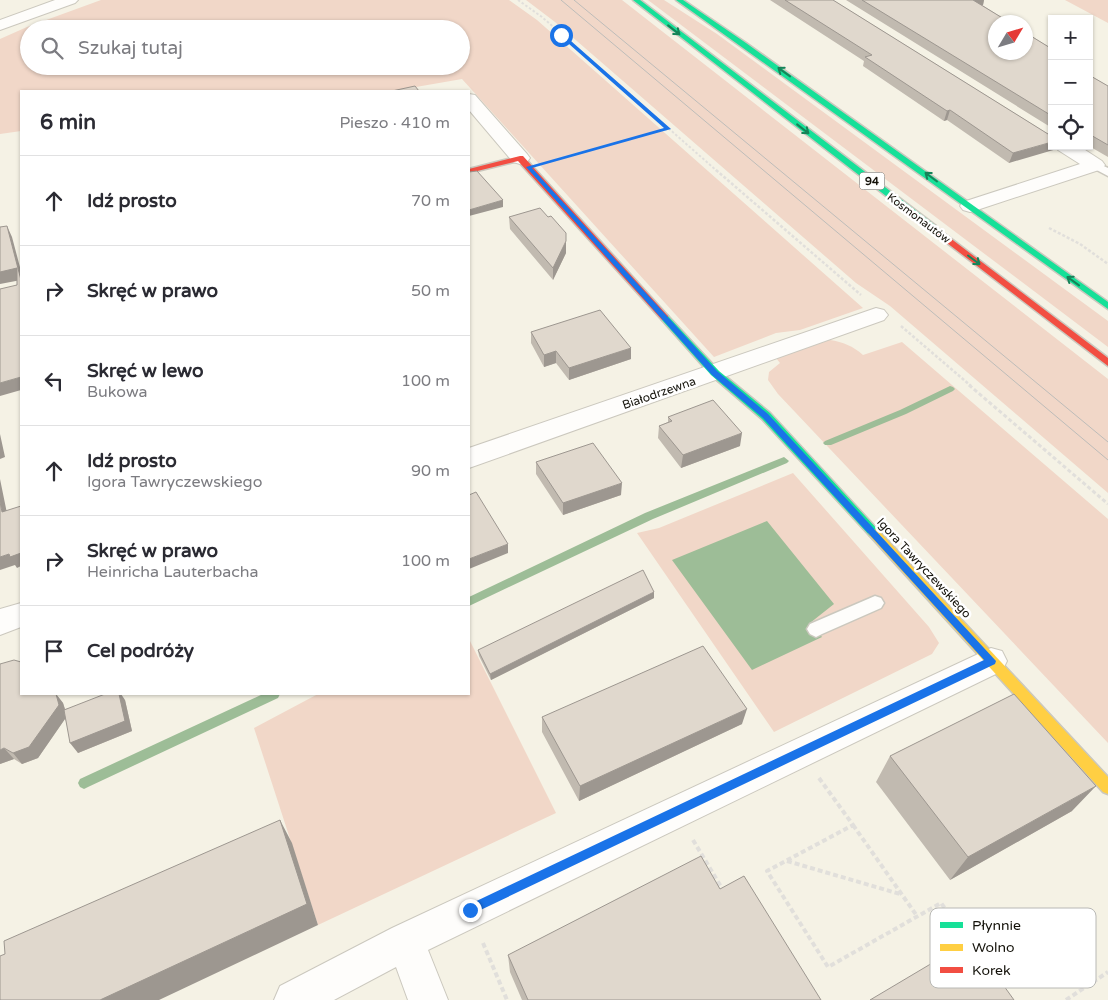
<!DOCTYPE html>
<html lang="pl">
<head>
<meta charset="utf-8">
<style>
	body { margin:0; font-family:"Varela Round",sans-serif; background:#f7f7f7; color:#2b2b33 }
	.controls { position:absolute; right:15px; top:15px; display:grid; overflow:hidden; border-radius:0px; box-shadow:0 1px 4px #0004 }
	.controls button { width:45px; height:45px; display:grid; place-items:center; padding:0; border:0; border-bottom:1px solid #e1e1e2; background:#fff; color:#2b2b33; font:25px sans-serif }
	.compass { position:absolute; left:988px; top:15px; width:45px; height:45px; border-radius:50%; background:#fff; box-shadow:0 1px 4px #0004; rotate:52deg }
	.stop { position:absolute; width:15px; height:15px; margin:-11px; border:4px solid #1a73e8; border-radius:50%; background:#fff }
	.stop.end { background:#1a73e8; border-color:#fff; box-shadow:0 1px 5px #0008 }
	.list { margin:0; padding:0; list-style:none }
	h2 { display:flex; justify-content:space-between; align-items:center; height:65px; margin:0; padding:0 20px; font-size:21px }
	h2 small { font-size:16px; font-weight:400; color:#7c7c81 }
	.list li { display:grid; grid-template-columns:32px 1fr auto; gap:15px; align-items:center; box-sizing:border-box; height:90px; padding:0 20px; border-top:1px solid #e1e1e2 }
	.list b { display:block; font-size:19px; white-space:nowrap }
	.list p { margin:0; font-size:16px; white-space:nowrap; color:#7c7c81 }
	.list em { font-size:16px; font-style:normal; color:#7c7c81 }
	.icon { flex:none; width:28px; height:28px; fill:none; stroke:currentColor; stroke-width:2; stroke-linecap:round; stroke-linejoin:round }
	.map { position:relative; flex:none; width:1108px; height:1000px; overflow:hidden }
	.search { position:absolute; background:#fff; box-shadow:0 1px 4px #0004; left:20px; top:20px; width:450px; height:55px; display:flex; align-items:center; gap:12px; box-sizing:border-box; padding:0 18px; border-radius:28px; color:#7c7c81; font-size:19px }
	.panel { position:absolute; background:#fff; box-shadow:0 1px 4px #0004; left:20px; top:90px; width:450px; height:605px; border-radius:0px }
	.map>svg:first-child { display:block }
	.green { fill:#f1d7c8; fill-rule:evenodd }
	.water { fill:#9dbd97 }
	.lines { fill:none; stroke-linecap:round; stroke-linejoin:round }
	.stream { fill:#9dbd97; fill-rule:evenodd }
	.lane-casing { stroke:#cbc8be; stroke-width:3 }
	.street-casing { stroke:#cbc8be; stroke-width:2 }
	.fast-casing { stroke:#cbc8be; stroke-width:3 }
	.slow-casing { stroke:#cbc8be; stroke-width:3 }
	.jam-casing { stroke:#cbc8be; stroke-width:3 }
	.path-far3 { stroke:#e1dfdb; stroke-width:2; stroke-dasharray:2.5 2; stroke-linecap:butt }
	.path-far2 { stroke:#e1dfdb; stroke-width:2.5; stroke-dasharray:3 2; stroke-linecap:butt }
	.path-far1 { stroke:#e1dfdb; stroke-width:3; stroke-dasharray:4 2.5; stroke-linecap:butt }
	.path { stroke:#e1dfdb; stroke-width:4; stroke-dasharray:5 3; stroke-linecap:butt }
	.lane { fill:#fefdfb; fill-rule:evenodd }
	.street { fill:#fefdfb; fill-rule:evenodd }
	.fast { fill:#16e098; fill-rule:evenodd }
	.slow { fill:#ffcf43; fill-rule:evenodd }
	.jam { fill:#f24e42; fill-rule:evenodd }
	.tram { stroke:#bdbcb9; stroke-width:1 }
	.wall { fill:#c1bab0 }
	.shaded-wall { fill:#9d9790 }
	.building { fill:#e0d8cd; stroke:#9d9790 }
	.oneway { stroke:#158358 }
	.route { fill:#1a73e8 }
	.labels { text-anchor:middle; stroke-width:5; stroke-linejoin:round; paint-order:stroke }
	.shield { fill:#fff; stroke:#5a5853; stroke-width:1 }
	.shield-label { font-size:11px; font-weight:bold; fill:#131109 }
	.far-street-label { font-size:11px; fill:#131109; stroke:#fff }
	.street-label { font-size:12px; fill:#131109; stroke:#fff }
	.key { fill:#fff; stroke:#b8b8b5; stroke-width:1 }
	.key-label { font-size:14px; fill:#131109 }
</style>
</head>
<body>
<div class="map">
<svg width="1108" height="1000" viewBox="0 0 1108 1000">
	<rect width="100%" height="100%" fill="#f5f2e5"/>
	<path class="green" d="M101,0H509L537,20L863,308L800,330L776,333L714,357L462,79L393,91H21V131L0,134V39L27,27ZM29,29H461V66H29Z
		M526,0H622L1108,379V493L890,306L856,283L555,22Z
		M648,0H664L717,34L1108,321V347Z
		M1065,0H1108V23Z
		M830,340C843,342 853,346 863,355L902,342L1108,519V743L778,394L768,380L769,372L780,363L776,358Z
		M793,473L929,627L939,643L932,654L774,732L637,533L659,528Z
		M469,639L556,813L318,925L254,728L318,694H469Z"/>
	<path class="water" d="M767,521L834,604L810,623L822,637L752,670L672,560Z"/>
	<g class="lines">
		<path class="stream" d="M950,386L953,387L955,389L953,391L906,414L831,445H825L823,443L825,441L900,410Z
			M784,457L789,461L787,463L653,519L469,606V597L645,513Z
			M263,694H280L278,698L88,787L84,789L80,787L78,783L80,779Z"/>
		<defs>
			<path id="lane" d="M1095,162L1108,168V176L1091,167L1089,165Z
				M875,596L881,598L884,603L881,608L822,634L816,637L810,634L807,629L810,624Z"/>
			<path id="street" d="M55,0H78L75,3L0,30V20Z
				M469,94L475,95L527,154L530,158L527,162L520,164L513,162L469,110Z
				M1056,146H1079L1102,161L1105,165L1102,169L977,210L970,212L963,210L960,206L963,202L1080,164L1058,150Z
				M876,308L884,310L888,315L884,320L469,468V448Z
				M21,603V627L0,635V609Z
				M991,648L1002,651L1007,661L1002,671L428,950L448,1000H408L396,967L334,1000H274L280,986L392,928Z"/>
			<path id="fast" d="M633,0H640L936,226V230H930Z
				M676,0H683L746,43L1108,302V309Z
				M665,315L668,316L719,371L770,413L878,530L880,533L878,536H870L762,419L711,375L662,320V316Z"/>
			<path id="slow" d="M874,529L878,530L1108,777V794L1103,792L870,536L868,533L870,530Z"/>
			<path id="jam" d="M520,156H523L668,316V320H662L518,161L469,173V169Z
				M933,225L1108,358V366L930,230L929,228Z"/>
		</defs>
		<use href="#lane" class="lane-casing"/>
		<use href="#street" class="street-casing"/>
		<use href="#fast" class="fast-casing"/>
		<use href="#slow" class="slow-casing"/>
		<use href="#jam" class="jam-casing"/>
		<path class="path-far3" d="M518,0L542,17L717,171
			M556,159L668,129"/>
		<path class="path-far2" d="M716,170L861,295
			M1049,228L1080,244L1108,264
			M901,326L971,386"/>
		<path class="path-far1" d="M969,385L1108,504"/>
		<path class="path" d="M819,778L853,825L767,871L828,967L941,903L970,943
			M853,825L917,916
			M693,840L723,890
			M787,861L900,894
			M483,943L507,1000
			M1066,1000L1108,972"/>
		<use href="#lane" class="lane"/>
		<use href="#street" class="street"/>
		<use href="#fast" class="fast"/>
		<use href="#slow" class="slow"/>
		<use href="#jam" class="jam"/>
		<path class="tram" d="M561,0L1108,460
			M574,0L1108,442"/>
	</g>
	<path class="wall" d="M770,0H833L1048,134L1009,163L947,120L944,121L863,66L864,61Z
		M846,0H984L983,5H982L1052,49V128Z
		M1089,75L1108,86V157L1089,146Z
		M509,217L566,253L553,280L510,229Z
		M531,332L631,359L569,380L556,363L544,367L531,343Z
		M668,417L740,446L681,468L658,438L659,426L668,422Z
		M536,462L621,495L563,515L536,474Z
		M654,592V598L491,680L479,656L478,650Z
		M21,694H56L63,703L65,709L125,700L132,731L78,753L65,719L38,758L22,764L14,759L0,764Z
		M542,717L742,724L579,801L542,732Z
		M890,756L1072,811L950,880L876,782Z
		M720,889L821,1000H522L510,972L508,955Z"/>
	<path class="shaded-wall" d="M971,0H984L983,5L969,8Z
		M950,110L947,120L944,121L947,111Z
		M1052,142V146H1067L1009,163L1013,153Z
		M503,200V207L469,216V210Z
		M7,226L12,237L21,271V280L0,284V272Z
		M566,241V253L553,280V268Z
		M631,348V359L569,380V368Z
		M556,351V363L544,367V355Z
		M21,377V390L0,396V383Z
		M742,433L740,446L681,468L683,455Z
		M0,434L5,457L0,459Z
		M0,479L9,523L2,512L0,502Z
		M622,483L621,495L563,515V503Z
		M508,544V553L469,569V559Z
		M21,553V566L17,568L15,565L0,570V557L9,554Z
		M654,592V598L491,680L490,674Z
		M56,694L63,703L67,716L38,758L22,764L13,753Z
		M119,694H121L125,700L132,731L78,753L70,743Z
		M747,709L742,724L579,801L580,786Z
		M4,748L14,759L0,764V750Z
		M1096,786L1072,811L950,880L968,857Z
		M280,820L292,843L318,925L159,1000H100Z"/>
	<path class="building" d="M785,0H833L1048,134L1052,135V142L1013,153L950,110L947,111L865,57L872,55Z
		M862,0H973L1009,22H996V52H1026V33L1052,49V116Z
		M1089,75L1108,86V145L1089,134Z
		M415,86L419,91H392Z
		M477,171L503,200L469,210V172Z
		M540,208L548,217L551,216L566,233V241L553,268L509,217Z
		M7,226L21,280V377L0,383V289L17,285V268L0,272V227Z
		M600,310L631,348L569,368L556,351L544,355L531,332Z
		M713,400L742,433L683,455L659,426L672,421L668,417Z
		M593,443L622,483L563,503L536,462Z
		M476,492L508,544L469,559V495Z
		M0,502L2,512L21,506V553L10,557L9,554L0,557Z
		M643,570L654,592L490,674L478,650Z
		M703,646L747,709L580,786L542,717Z
		M14,660L21,662V694H56L59,705L29,747L13,753L4,748L0,750V664Z
		M105,694H119L125,721L70,743L64,710Z
		M1014,694L1096,786L968,857L890,756Z
		M280,820L307,904L100,1000H0V956L5,954L4,941Z
		M701,856L720,889L744,876L821,1000H528L508,955Z
		M971,940L1014,1000H870Z"/>
	<defs><path id="oneway-shaft" d="M-6 0H5M1.5-3L5.5 0L1.5 3" fill="none" stroke-width="1.6" stroke-linecap="round" stroke-linejoin="round" transform="scale(1.25)"/></defs>
	<g class="oneway">
		<use href="#oneway-shaft" transform="translate(674 30) rotate(38)"/>
		<use href="#oneway-shaft" transform="translate(784 72) rotate(-144)"/>
		<use href="#oneway-shaft" transform="translate(803 129) rotate(38)"/>
		<use href="#oneway-shaft" transform="translate(931 177) rotate(-143)"/>
		<use href="#oneway-shaft" transform="translate(974 260) rotate(37)"/>
		<use href="#oneway-shaft" transform="translate(1073 281) rotate(-144)"/>
	</g>
	<path class="route" d="M560,34H563L671,129L532,168L717,371L768,414L996,661L995,664L470,915L466,914L464,910L466,906L984,660L763,418L712,375L526,167L664,128L560,36Z"/>
	<g class="labels">
		<rect class="shield" x="859.5" y="172.5" width="25" height="17" rx="4"/>
		<g class="shield-label">
			<text x="872" y="185">94</text>
		</g>
		<g class="far-street-label">
			<text transform="translate(919 218) rotate(37)" y="4">Kosmonautów</text>
		</g>
		<g class="street-label">
			<text transform="translate(659 393) rotate(-19)" y="4">Białodrzewna</text>
			<text transform="translate(924 568) rotate(47)" y="4">Igora Tawryczewskiego</text>
		</g>
	</g>
	<rect x="930" y="908" width="166" height="80" rx="8" class="key"/>
	<rect x="940" y="922" width="23" height="6" fill="#16e098"/>
	<rect x="940" y="944" width="23" height="7" fill="#ffcf43"/>
	<rect x="940" y="967" width="23" height="6" fill="#f24e42"/>
	<g class="key-label">
		<text x="972" y="930">Płynnie</text>
		<text x="972" y="952">Wolno</text>
		<text x="972" y="975">Korek</text>
	</g>
</svg>
<div class="controls">
<button>+</button>
<button>−</button>
<button><svg class="icon" aria-label="locate" viewBox="0 0 24 24"><circle cx="12" cy="12" r="6"/><path d="M12 2v4M12 18v4M2 12h4M18 12h4"/></svg></button>
</div>
<svg class="compass" viewBox="-18 -18 36 36"><path d="M0-13l5 13h-10z" fill="#e53935"/><path d="M0 13l5-13h-10z" fill="#7c7c81"/></svg>
<div class="stop" style="left:561px;top:35px"></div>
<div class="stop end" style="left:470px;top:910px"></div>
<div class="search"><svg class="icon" aria-label="search" viewBox="0 0 24 24"><circle cx="10" cy="10" r="6"/><path d="M15 15l6 6"/></svg>Szukaj tutaj</div>
<section class="panel">
<h2>6 min<small>Pieszo · 410 m</small></h2>
<ul class="list">
<li><svg class="icon" aria-label="ahead" viewBox="0 0 24 24"><path d="M12 20V5M6 11l6-6 6 6"/></svg><div><b>Idź prosto</b></div><em>70 m</em></li>
<li><svg class="icon" aria-label="right" viewBox="0 0 24 24"><path d="M7 20v-9h11M14 6l5 5-5 5"/></svg><div><b>Skręć w prawo</b></div><em>50 m</em></li>
<li><svg class="icon" aria-label="left" viewBox="0 0 24 24"><path d="M17 20v-9H6M10 6l-5 5 5 5"/></svg><div><b>Skręć w lewo</b><p>Bukowa</p></div><em>100 m</em></li>
<li><svg class="icon" aria-label="ahead" viewBox="0 0 24 24"><path d="M12 20V5M6 11l6-6 6 6"/></svg><div><b>Idź prosto</b><p>Igora Tawryczewskiego</p></div><em>90 m</em></li>
<li><svg class="icon" aria-label="right" viewBox="0 0 24 24"><path d="M7 20v-9h11M14 6l5 5-5 5"/></svg><div><b>Skręć w prawo</b><p>Heinricha Lauterbacha</p></div><em>100 m</em></li>
<li><svg class="icon" aria-label="arrive" viewBox="0 0 24 24"><path d="M6 21V4h12l-3 4 3 4H6"/></svg><div><b>Cel podróży</b></div></li>
</ul>
</section>
</div>
</body>
</html>
